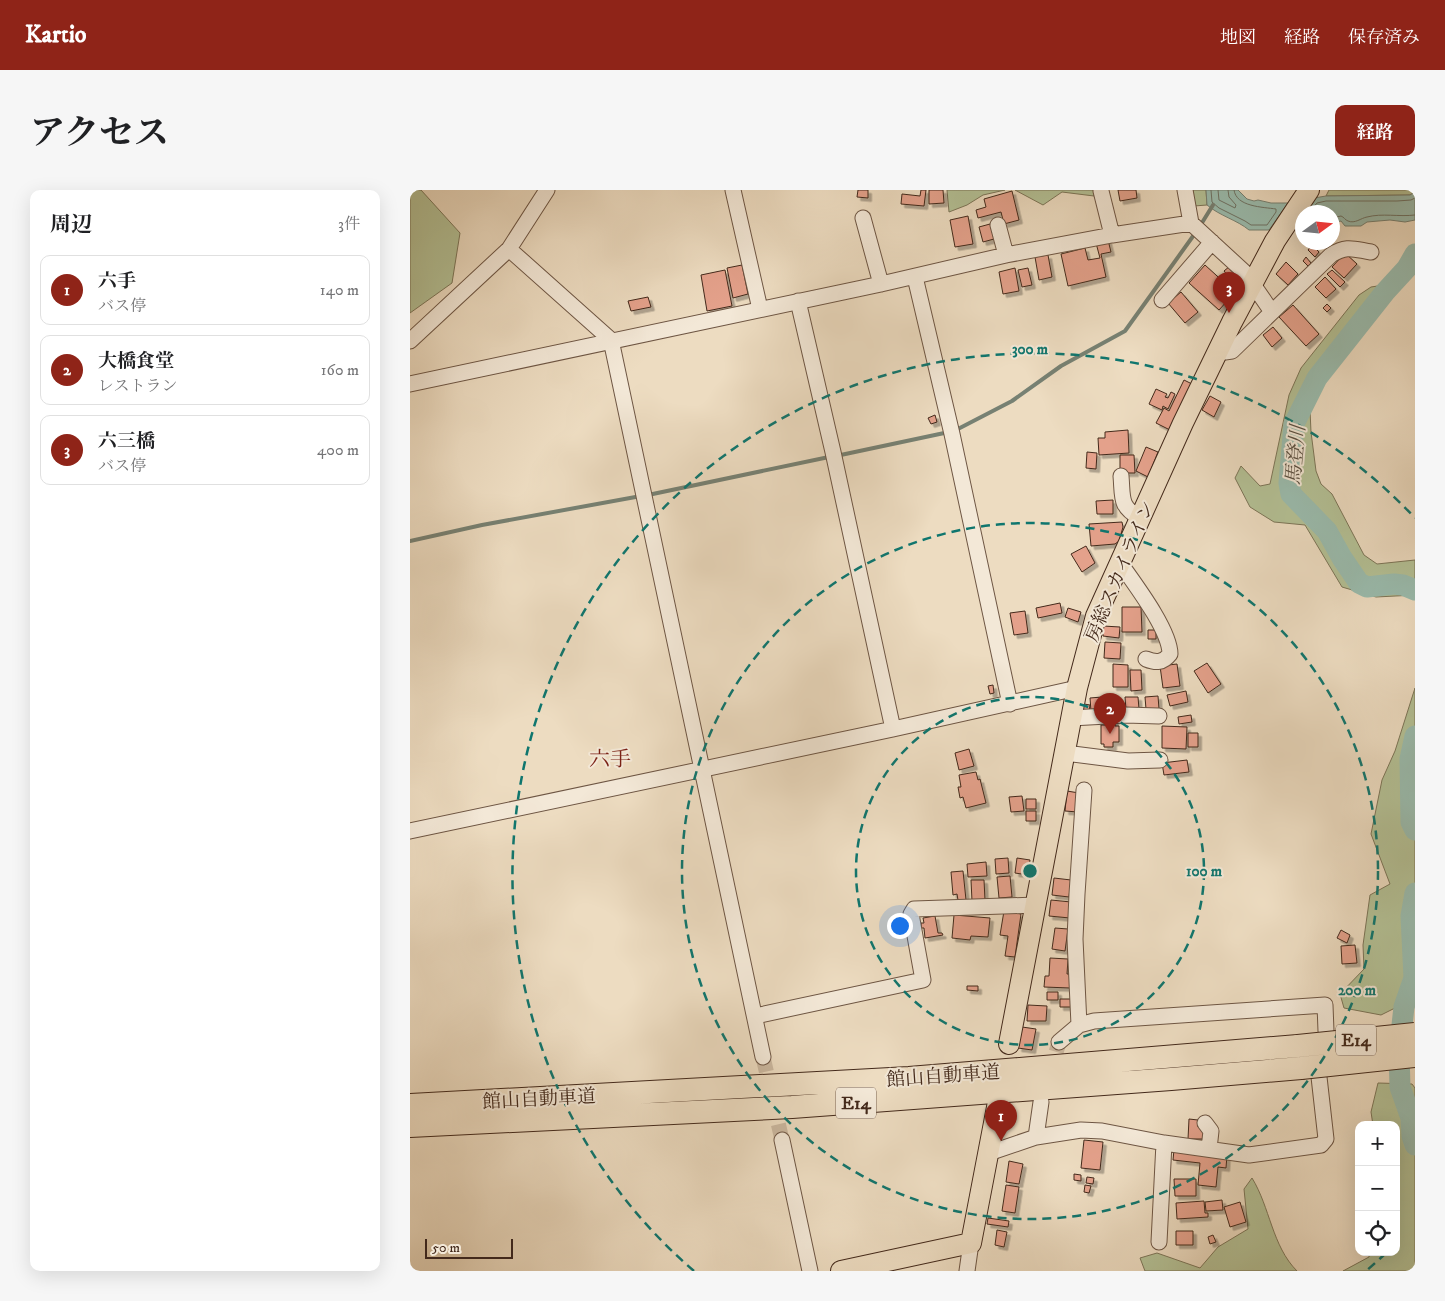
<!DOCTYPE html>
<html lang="ja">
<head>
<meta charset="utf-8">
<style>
	body { margin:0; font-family:"IM FELL DW Pica","Noto Serif JP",serif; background:#f6f6f6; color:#202124 }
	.controls { position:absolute; right:15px; bottom:15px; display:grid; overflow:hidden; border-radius:10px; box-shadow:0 5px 20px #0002 }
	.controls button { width:45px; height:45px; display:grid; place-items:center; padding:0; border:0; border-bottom:1px solid #e0e0e0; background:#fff; color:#202124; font:25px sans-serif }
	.compass { position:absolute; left:885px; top:15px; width:45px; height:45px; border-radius:50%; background:#fff; box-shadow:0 5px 20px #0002; rotate:75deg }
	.scale { position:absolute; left:15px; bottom:12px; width:88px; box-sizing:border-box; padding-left:5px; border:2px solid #43291b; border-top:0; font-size:14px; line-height:18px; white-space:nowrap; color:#43291b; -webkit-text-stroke:4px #f3e8d7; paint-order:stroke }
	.you { position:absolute; left:489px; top:735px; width:18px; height:18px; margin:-12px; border:4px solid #fff; border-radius:50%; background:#1a73e8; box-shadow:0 0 0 8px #1a73e833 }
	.badge { display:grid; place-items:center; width:32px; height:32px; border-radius:50%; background:#8f2418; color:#fff; font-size:16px; font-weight:700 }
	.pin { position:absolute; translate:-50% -41px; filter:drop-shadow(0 1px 2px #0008) }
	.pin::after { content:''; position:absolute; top:26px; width:18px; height:15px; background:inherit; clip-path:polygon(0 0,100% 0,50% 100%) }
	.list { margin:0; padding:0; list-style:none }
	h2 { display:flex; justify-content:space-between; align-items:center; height:65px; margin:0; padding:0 20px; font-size:21px }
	h2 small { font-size:16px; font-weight:400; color:#757577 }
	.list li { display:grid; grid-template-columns:32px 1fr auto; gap:15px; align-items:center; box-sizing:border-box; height:70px; margin:0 10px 10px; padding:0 10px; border:1px solid #e0e0e0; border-radius:10px }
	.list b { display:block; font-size:19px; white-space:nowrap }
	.list p { margin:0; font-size:16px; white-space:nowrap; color:#757577 }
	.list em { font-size:16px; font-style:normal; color:#757577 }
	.icon { flex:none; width:28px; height:28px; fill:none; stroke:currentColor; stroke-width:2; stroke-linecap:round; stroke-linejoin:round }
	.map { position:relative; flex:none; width:1005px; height:1081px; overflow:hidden; border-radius:10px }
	header { display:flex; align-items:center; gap:30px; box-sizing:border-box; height:70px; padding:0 25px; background:#8f2418; color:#fff }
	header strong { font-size:24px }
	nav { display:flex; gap:28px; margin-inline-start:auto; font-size:18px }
	.intro { display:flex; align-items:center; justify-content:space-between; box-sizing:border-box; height:120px; padding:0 30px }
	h1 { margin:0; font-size:35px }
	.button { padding:12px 22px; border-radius:10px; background:#8f2418; color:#fff; font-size:18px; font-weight:700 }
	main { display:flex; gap:30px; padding:0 30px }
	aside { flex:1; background:#fff; border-radius:10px; box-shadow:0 5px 20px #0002 }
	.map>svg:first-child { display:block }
	.green { fill:#b4c196; stroke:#7c7558 }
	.water { fill:#9abcae; stroke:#778173 }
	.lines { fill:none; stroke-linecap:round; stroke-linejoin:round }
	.shore { stroke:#6e7264; stroke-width:1 }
	.stream { stroke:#778173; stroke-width:4 }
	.river { stroke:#9abcae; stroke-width:21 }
	.building { fill:#e4a18b; stroke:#43291b; filter:url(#shadow) }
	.minor-tunnel { stroke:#cbb8a0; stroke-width:15; stroke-dasharray:15 8; stroke-linecap:butt }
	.minor-casing { stroke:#6e5644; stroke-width:17 }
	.major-casing { stroke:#43291b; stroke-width:22 }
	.highway-casing { stroke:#43291b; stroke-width:24 }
	.minor { stroke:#f3e8d7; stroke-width:15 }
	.major { stroke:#eddcc1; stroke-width:20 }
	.highway { stroke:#eddcc1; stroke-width:22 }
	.highway-bridge-casing { stroke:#43291b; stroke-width:24; stroke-linecap:butt }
	.highway-bridge { stroke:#eddcc1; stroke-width:22 }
	.ring { fill:none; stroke:#0f766e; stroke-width:2.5; stroke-dasharray:9 6 }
	.labels { text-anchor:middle; stroke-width:4; stroke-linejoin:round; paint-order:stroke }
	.shield { fill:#f3e8d7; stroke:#786253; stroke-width:1 }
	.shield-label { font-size:18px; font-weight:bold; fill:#43291b }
	.street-label { font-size:19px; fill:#43291b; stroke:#f3e8d7 }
	.water-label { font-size:20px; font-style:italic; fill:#594e40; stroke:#f3e8d7 }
	.quarter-label { font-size:21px; fill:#7a1f14; stroke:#f3e8d7 }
	.centre { fill:#0f766e; stroke:#f3e8d7; stroke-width:2.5 }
	.ring-label { font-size:15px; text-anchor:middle; font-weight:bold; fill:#0f766e; stroke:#f3e8d7; stroke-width:4; stroke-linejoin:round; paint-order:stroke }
</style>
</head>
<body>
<header>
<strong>Kartio</strong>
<nav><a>地図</a><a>経路</a><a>保存済み</a></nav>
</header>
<div class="intro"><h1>アクセス</h1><a class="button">経路</a></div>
<main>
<aside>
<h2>周辺<small>3件</small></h2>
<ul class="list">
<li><span class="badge">1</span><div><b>六手</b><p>バス停</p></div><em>140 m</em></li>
<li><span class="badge">2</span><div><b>大橋食堂</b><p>レストラン</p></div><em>160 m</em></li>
<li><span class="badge">3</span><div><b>六三橋</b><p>バス停</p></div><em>400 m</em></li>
</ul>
</aside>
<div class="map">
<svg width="1005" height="1081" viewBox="0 0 1005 1081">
	<defs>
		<filter id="shadow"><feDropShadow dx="3.5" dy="3.5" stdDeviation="0" flood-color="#0004"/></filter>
	</defs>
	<rect width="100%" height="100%" fill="#eddcc1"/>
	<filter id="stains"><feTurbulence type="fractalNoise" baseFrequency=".004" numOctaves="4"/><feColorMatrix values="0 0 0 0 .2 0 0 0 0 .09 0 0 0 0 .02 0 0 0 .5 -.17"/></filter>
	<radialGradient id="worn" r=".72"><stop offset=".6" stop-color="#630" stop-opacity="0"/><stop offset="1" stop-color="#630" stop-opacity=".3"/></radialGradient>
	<path class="green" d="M0,0H11L50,43L42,93L0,123Z
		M537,0H595L573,5L557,15L539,22Z
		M605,0H686L684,6L652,2L633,15Z
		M778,0H796L797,15L784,16Z
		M919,0H1005V2L1000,5L916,6Z
		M974,95L926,150L899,198L901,242L906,281L911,294L922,304L954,365L967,374L1005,370V405L966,407L932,397L895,335L864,332L840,317L825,288L831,276L850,296L860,294L879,205L891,178L949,105L961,97Z
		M1005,498V808L971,825L934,818L930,804L954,779L953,755L960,705L980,694L961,644L972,590L985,561Z
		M968,893L1002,894L1005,898V1081H933L959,1067L960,1062H986V935H963L961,922Z
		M842,988C860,1017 862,1056 887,1081H735L730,1068L747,1063L790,1078L808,1057L838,1039L834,999Z"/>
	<path class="water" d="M796,0H828L837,9L844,11L848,10L861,13H878L859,40H839C827,30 810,26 797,15Z
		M1005,2V30L995,32L980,30L957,32L951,36H935L931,31L923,33L922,22H893L904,8L916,6L1000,5Z"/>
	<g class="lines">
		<path class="shore" d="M801,0L802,12L809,18L835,31L841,35H857L866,22V19C853,17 826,17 824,0
			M808,0L809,10L825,18L826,15L819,7L818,0
			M899,22L907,13L916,11H987L1001,10L1005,8
			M922,28L931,26C934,27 935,30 938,31C945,34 951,28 957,27C972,23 989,27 1005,25"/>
		<path class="stream" d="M790,36L803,15
			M546,240L602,211L651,176L715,141L786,42
			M426,266L539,242
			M238,305L419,267
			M0,351L72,335L231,306"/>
		<path class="river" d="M1005,64L997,78L975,102L907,188L884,234L879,293L881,304L917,341L932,368L949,393L957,397L984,394L993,395L1005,400
			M1005,546L1000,569L1001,632L1005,640
			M1005,703L1001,726L1004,788L994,817L989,862L990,897L1001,928L1002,946L1005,955"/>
	</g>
	<path class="building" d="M448,0H458V8L447,7Z
		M511,0H516L514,16L491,14L492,4L510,6Z
		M519,0H533L534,13L519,14Z
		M708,0H726L727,8L710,11Z
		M602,1L609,30L594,34L591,22L568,28L566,20L576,17L574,9Z
		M558,26L563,54L545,57L540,30Z
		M580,34L584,49L573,52L569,37Z
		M698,50L701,62L691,64L696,87L658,96L651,64L675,58L678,70L690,68L686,53Z
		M902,55L909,62L905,67L898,60Z
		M935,63L947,74L934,88L922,77Z
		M638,65L642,87L629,90L625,67Z
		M896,67L901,73L898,76L893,71Z
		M876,72L888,84L878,95L866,84Z
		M332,75L338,104L323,108L317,78Z
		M795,75L818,96L811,103L818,110L809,120L779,93Z
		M820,76L829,87L823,92L814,81Z
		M605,78L609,101L593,104L589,82Z
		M618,78L622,95L612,97L608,80Z
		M315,80L322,116L297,121L291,85Z
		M922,80L935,92L930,97L917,84Z
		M915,87L926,99L916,108L905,97Z
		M771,102L788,122L775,133L758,113Z
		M238,107L241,117L221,121L218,111Z
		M917,114L921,118L917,122L913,118Z
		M883,115L909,144L896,156L869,127Z
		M863,137L872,148L862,157L853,145Z
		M774,190L782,194L760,240L746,233L754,218L759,221Z
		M746,199L757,204L755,207L758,208L761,202L765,204L758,219L753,216L752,220L739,214Z
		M800,206L811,212L804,227L792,220Z
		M525,225L527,232L521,234L518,228Z
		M718,240L719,263L689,265L688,248H695V242Z
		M736,257L748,262L738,287L726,281Z
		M677,262L687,263L686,279L676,278Z
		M710,265H724L725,283H710Z
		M703,310V324H687L686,311Z
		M712,332L713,337L709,351L705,354L681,356L679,334Z
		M676,356L685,373L672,382L661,364Z
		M650,413L652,423L628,428L626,418Z
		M712,417H731L732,442H712Z
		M658,418L671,422L668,432L655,427Z
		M615,421L618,443L604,445L600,423Z
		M693,436L710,437L709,448L693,446Z
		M738,440H746V449H738Z
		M695,452L711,453L710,469L694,468Z
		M797,473L811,494L798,503L784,481Z
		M703,474L718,475V497H703Z
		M767,474L770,496L753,498L750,476Z
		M720,480H731L732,500L721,501Z
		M583,495L584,503L580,504L578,496Z
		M776,501L778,512L760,516L757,505Z
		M748,506L749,519H736L735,507Z
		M692,507L694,519L681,521L680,508Z
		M709,507L710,520H697L696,508Z
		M715,507H728L729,519L716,520Z
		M674,514L680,515L679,522L673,521Z
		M781,525L782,532L769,534L768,527Z
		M698,530H705V536H709V552H703V557H694V554H691V535H698Z
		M752,536L777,537L776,559L752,558Z
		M778,543H788V557H778Z
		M559,559L564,576L549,580L545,563Z
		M777,570L779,582L754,585L752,573Z
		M566,582L568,590L570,589L576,613L556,618L553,607L550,608L548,597H551L549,585Z
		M657,601L669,603L668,622L655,621Z
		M612,606L614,621L601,622L599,607Z
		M616,609H626V619H616Z
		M616,621H626V631H616Z
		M598,668L599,683L586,684L585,669Z
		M607,668L620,670L618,685L605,683Z
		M576,672L577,686L558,687L557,674Z
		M553,681L556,710H548L547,704L543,705L541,682Z
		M600,686L602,707L589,708L587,687Z
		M644,688L661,690L659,707L642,705Z
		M561,690H574L575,710L562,711Z
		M641,710L661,712L660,728L639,726Z
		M594,721L611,724L605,767L595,766L598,746L590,745Z
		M544,725L580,728L578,747L561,746L560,750L542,748Z
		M525,726L528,743H532L533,745L515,748L514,738H511V733H514L513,728Z
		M645,738L658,739L655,761L642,759Z
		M931,740L940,745L937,753L927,748Z
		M945,755L947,773L932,774L931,756Z
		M640,768L658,769L657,784H661L660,798L634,797L635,786H639Z
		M557,796H568V801L557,800Z
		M637,802H648V810H637Z
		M650,809H661V817H650Z
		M618,815L637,816L636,831H617Z
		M612,837L626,839L622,860L608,858Z
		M779,929L788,930V937H794L793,949H778Z
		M674,950L693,952L690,980L671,978Z
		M764,960L817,965L816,978L808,977L806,997L788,995L790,973L763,970Z
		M599,971L613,974L609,994L596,992Z
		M664,984L671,985V991L664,990Z
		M677,987L684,988L683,994L676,993Z
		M764,989H786V1006H765Z
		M596,995L609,997L605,1023L592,1021Z
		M675,995L681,996L679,1003L674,1002Z
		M812,1010L813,1020L796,1021L795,1012Z
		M794,1011L795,1023H798V1027L767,1029L766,1013Z
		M830,1012L836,1032L820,1037L814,1017Z
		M578,1028L599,1031L598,1037L577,1034Z
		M587,1040L597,1042L594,1057L585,1055Z
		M766,1041H783V1055H766Z
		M803,1045L806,1052L800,1054L798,1047Z"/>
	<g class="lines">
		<path class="minor-tunnel" d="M353,867L372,950
			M640,884L649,852"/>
		<defs>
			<path id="minor" d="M323,0L350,119
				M775,0L781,33
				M691,1L702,45
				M453,28L471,94
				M588,35L596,65
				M99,59L201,150L353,867
				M505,87L542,244L600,514
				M842,93L862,122
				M752,110L802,52
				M388,111L423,262L483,539
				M0,151L99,59L137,0
				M809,159L815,162L822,161L921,65C937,55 943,59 961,62
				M0,194L471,94L596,65L702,45L781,33L843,90
				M711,286C713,308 709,316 730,328
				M710,373C724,393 760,440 760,464C753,473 746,473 736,469
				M661,528L715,525L749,526
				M655,563L718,571L750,570
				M0,641L483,539L667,498
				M345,826L513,790L501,724L504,719L626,715
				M669,835L665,749L667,704L674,600
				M649,852L669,835L684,831L915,815L916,841
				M795,933L801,941L799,959
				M626,947L631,912
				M372,950L400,1081
				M579,963L626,947L671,940L692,941L754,953L839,965L911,955L916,949L909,887
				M749,1052L754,953
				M557,1081L561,1053"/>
			<path id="major" d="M599,854L667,498L686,426L773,233L822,132L865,51L899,0
				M431,1081L561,1053L588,912"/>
			<path id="highway" d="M0,915L499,888L888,856
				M0,936L382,917L761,889L891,878"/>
		</defs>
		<use href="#minor" class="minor-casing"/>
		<use href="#major" class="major-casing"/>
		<use href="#highway" class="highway-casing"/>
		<use href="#minor" class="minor"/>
		<use href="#major" class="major"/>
		<use href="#highway" class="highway"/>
		<defs>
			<path id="highway-bridge" d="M888,856L1005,844
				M891,878L1005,866"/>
		</defs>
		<use href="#highway-bridge" class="highway-bridge-casing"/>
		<use href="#highway-bridge" class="highway-bridge"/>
	</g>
	<g class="ring">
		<circle cx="620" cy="681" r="174"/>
		<circle cx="620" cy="681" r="348"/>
		<path d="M976 1063A522 522 0 0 1 956 1081M284 1081A522 522 0 1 1 1005 328"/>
	</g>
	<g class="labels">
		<g class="shield">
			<rect x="926" y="834.5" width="40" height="31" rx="4"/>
			<rect x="426" y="897.5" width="40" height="31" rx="4"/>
		</g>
		<g class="shield-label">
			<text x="946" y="856">E14</text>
			<text x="446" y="919">E14</text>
		</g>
		<g class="street-label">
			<text transform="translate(709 381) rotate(-67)" y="7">房総スカイライン</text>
			<text transform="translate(533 885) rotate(-4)" y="7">館山自動車道</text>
			<text transform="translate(129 908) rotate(-3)" y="7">館山自動車道</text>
		</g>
		<g class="water-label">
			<text transform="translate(885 265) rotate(-85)" y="7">馬登川</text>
		</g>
		<g class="quarter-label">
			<text x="200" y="576">六手</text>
		</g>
	</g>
	<circle cx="620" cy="681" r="8" class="centre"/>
	<g class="ring-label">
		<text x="620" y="164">300 m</text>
		<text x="794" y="686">100 m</text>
		<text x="947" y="805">200 m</text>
	</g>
	<rect width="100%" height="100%" filter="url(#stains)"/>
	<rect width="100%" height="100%" fill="url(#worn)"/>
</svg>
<div class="controls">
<button>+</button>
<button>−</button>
<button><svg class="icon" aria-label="locate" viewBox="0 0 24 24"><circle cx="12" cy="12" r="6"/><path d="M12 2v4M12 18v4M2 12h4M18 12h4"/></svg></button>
</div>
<svg class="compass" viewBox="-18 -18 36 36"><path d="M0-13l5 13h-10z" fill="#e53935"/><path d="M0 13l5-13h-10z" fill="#757577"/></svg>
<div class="scale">50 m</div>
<div class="you"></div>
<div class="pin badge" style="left:591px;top:951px">1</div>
<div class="pin badge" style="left:700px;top:544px">2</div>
<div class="pin badge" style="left:819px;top:123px">3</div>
</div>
</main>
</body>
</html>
